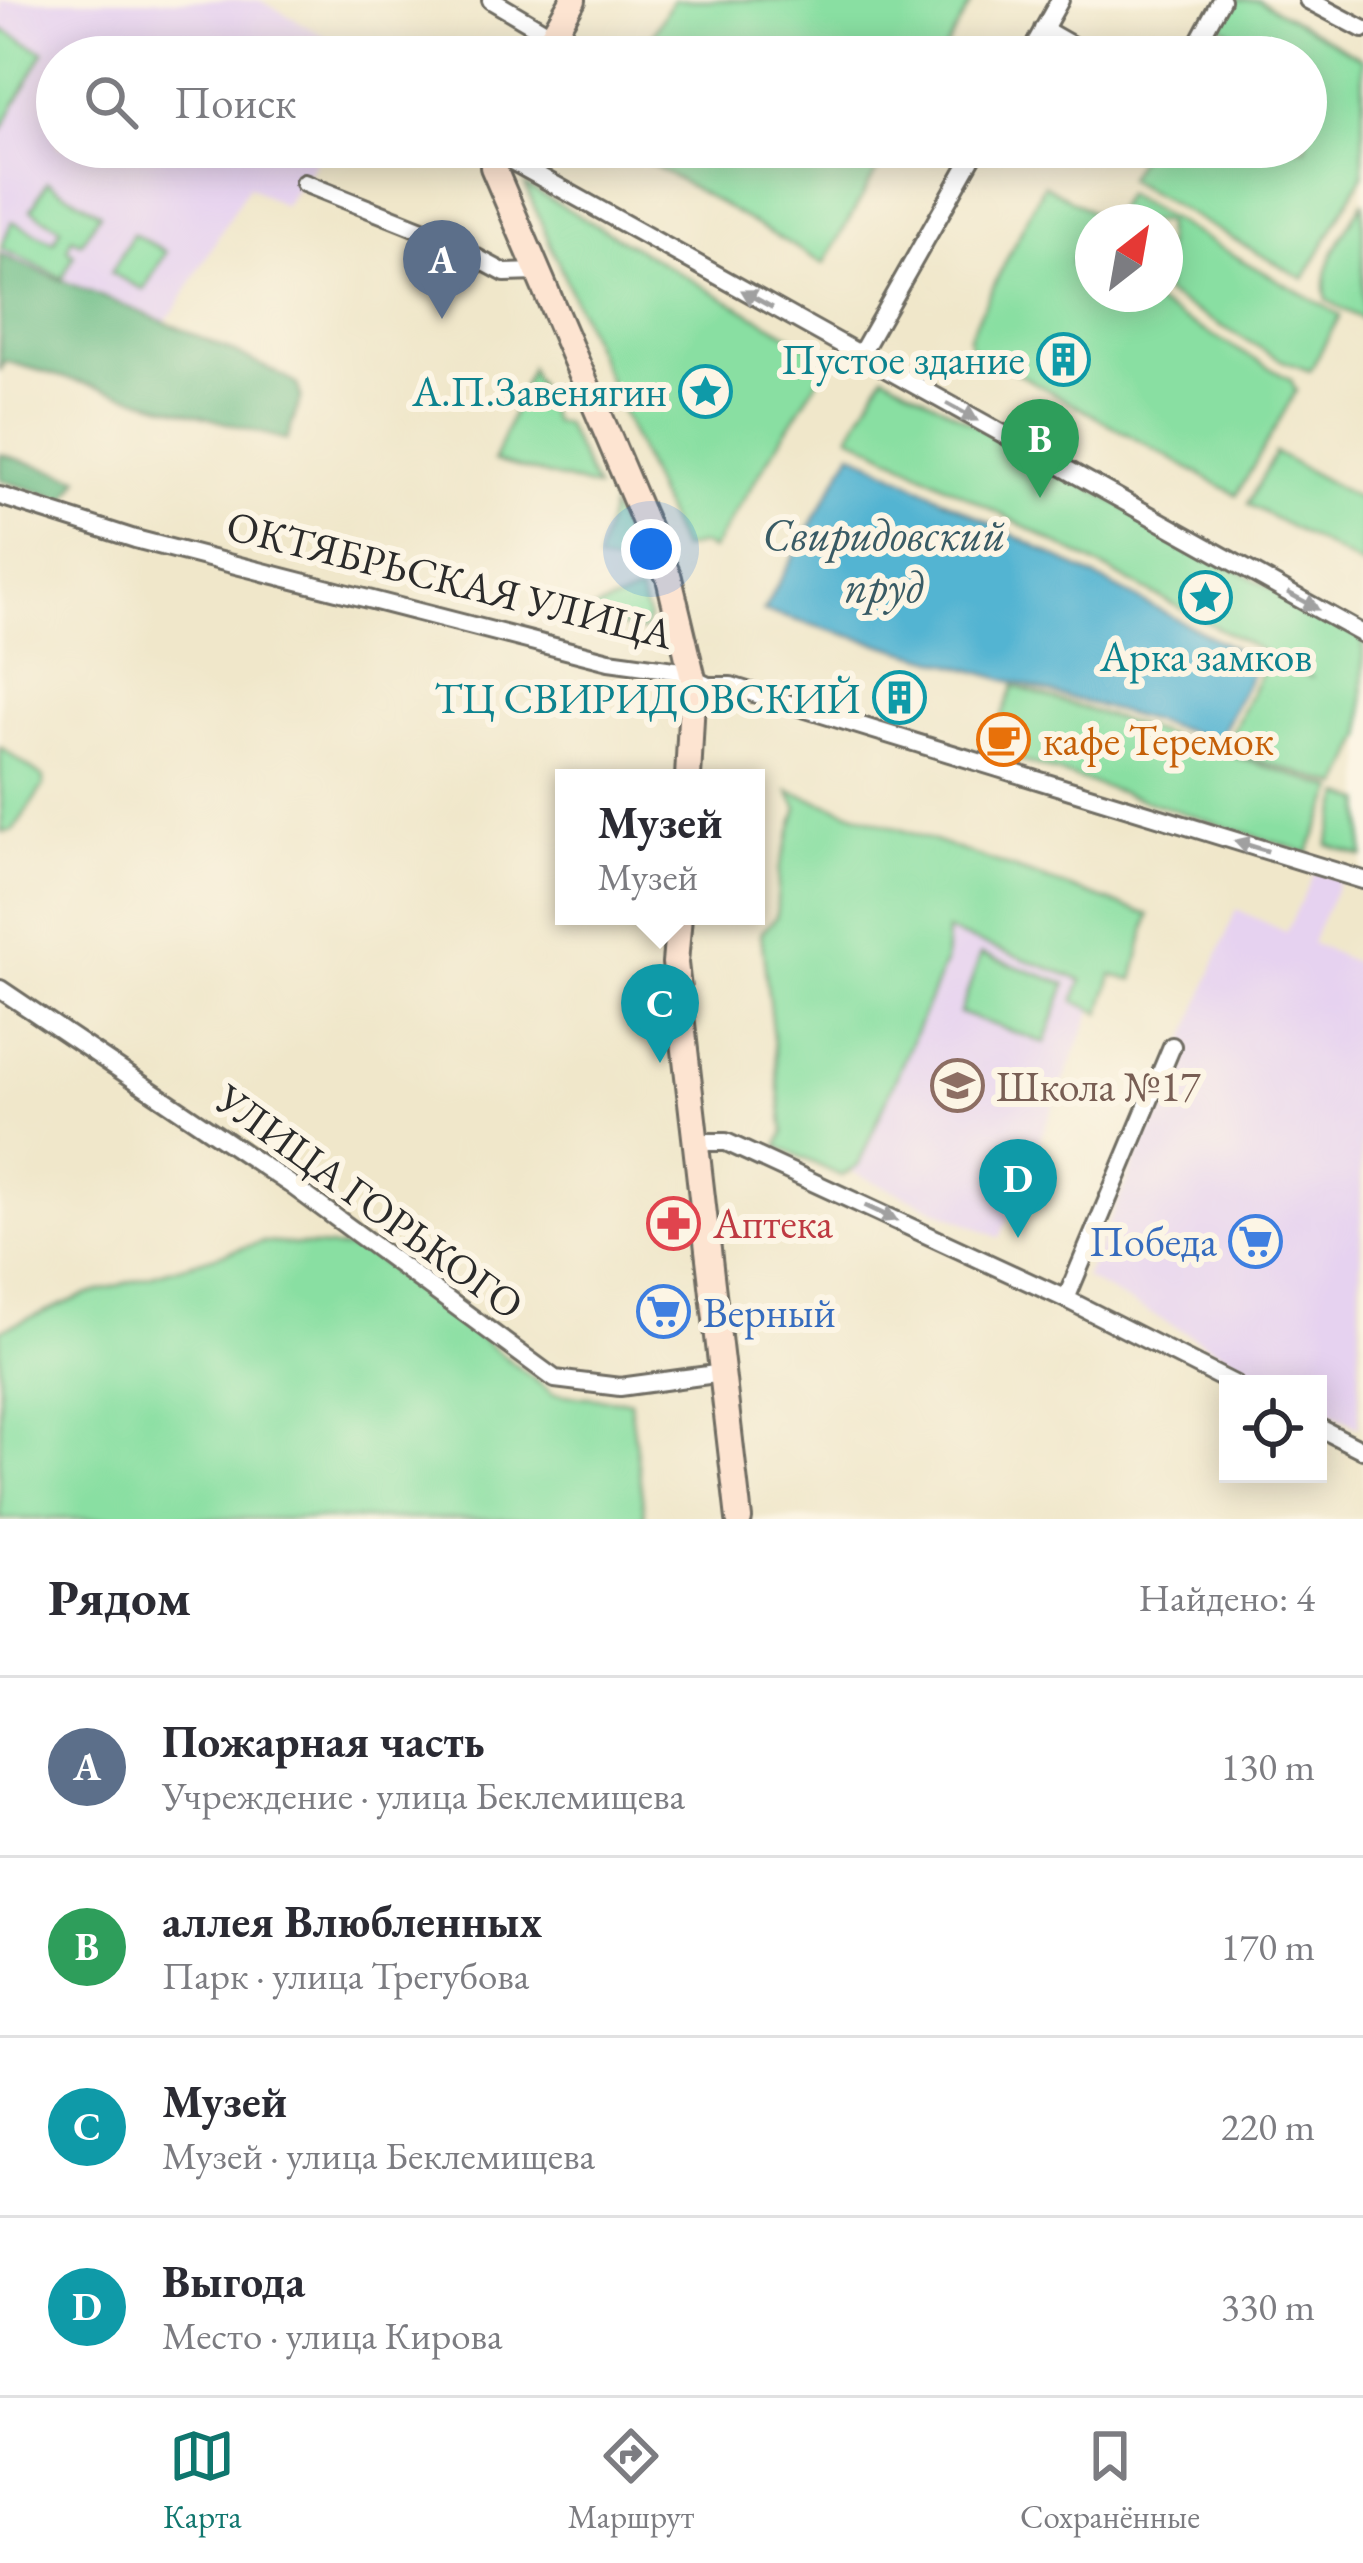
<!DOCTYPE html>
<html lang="ru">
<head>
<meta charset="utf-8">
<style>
	body { margin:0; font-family:"EB Garamond",serif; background:#f2f2f3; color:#2b2b33 }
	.controls { position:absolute; right:36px; bottom:36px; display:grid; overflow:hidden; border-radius:0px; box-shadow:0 6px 30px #0003 }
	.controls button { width:108px; height:108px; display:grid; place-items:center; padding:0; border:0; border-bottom:3px solid #e1e1e2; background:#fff; color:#2b2b33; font:60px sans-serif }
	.compass { position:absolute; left:1075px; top:204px; width:108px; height:108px; border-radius:50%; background:#fff; box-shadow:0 6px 30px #0003; rotate:31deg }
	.you { position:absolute; left:651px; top:549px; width:42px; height:42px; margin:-30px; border:9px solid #fff; border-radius:50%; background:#1a73e8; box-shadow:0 0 0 18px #1a73e833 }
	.badge { display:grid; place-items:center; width:78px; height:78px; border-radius:50%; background:#0f766e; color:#fff; font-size:39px; font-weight:700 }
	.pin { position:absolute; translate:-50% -99px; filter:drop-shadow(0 3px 6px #0008) }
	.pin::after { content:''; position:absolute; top:63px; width:42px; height:36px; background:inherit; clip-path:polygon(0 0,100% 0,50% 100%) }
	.popup { position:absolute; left:555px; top:769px; width:210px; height:156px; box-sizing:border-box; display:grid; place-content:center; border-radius:0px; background:#fff; filter:drop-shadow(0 3px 9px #0005); font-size:39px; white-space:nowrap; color:#7c7c81 }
	.popup b { font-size:45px; color:#2b2b33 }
	.popup::after { content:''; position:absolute; left:50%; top:100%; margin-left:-24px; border:24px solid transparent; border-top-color:#fff }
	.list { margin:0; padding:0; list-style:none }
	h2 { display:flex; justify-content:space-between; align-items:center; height:156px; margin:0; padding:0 48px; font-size:51px }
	h2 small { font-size:39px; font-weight:400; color:#7c7c81 }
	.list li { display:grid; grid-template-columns:78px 1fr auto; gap:36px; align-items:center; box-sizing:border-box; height:180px; padding:0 48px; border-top:3px solid #e1e1e2 }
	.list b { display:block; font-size:45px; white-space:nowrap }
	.list p { margin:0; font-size:39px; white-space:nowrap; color:#7c7c81 }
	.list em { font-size:39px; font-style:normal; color:#7c7c81 }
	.icon { flex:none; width:66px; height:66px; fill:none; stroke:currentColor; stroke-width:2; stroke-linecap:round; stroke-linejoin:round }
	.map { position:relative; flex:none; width:1363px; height:1519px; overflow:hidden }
	.search { position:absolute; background:#fff; box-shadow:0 6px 30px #0003; left:36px; right:36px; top:36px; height:132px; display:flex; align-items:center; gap:30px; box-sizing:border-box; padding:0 42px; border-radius:66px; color:#7c7c81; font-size:45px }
	.sheet { height:876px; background:#fff }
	nav { display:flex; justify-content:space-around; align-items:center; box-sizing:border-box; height:168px; border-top:3px solid #e1e1e2; background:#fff; font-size:33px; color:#7c7c81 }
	nav a { display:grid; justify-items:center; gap:6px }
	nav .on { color:#0f766e }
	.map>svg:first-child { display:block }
	.built { fill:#e6d2f0 }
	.green { fill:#89dfa2; stroke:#5a8566; stroke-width:3 }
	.forest { fill:#6ebe88; stroke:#4c745a; stroke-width:3 }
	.water { fill:#53b4d2; stroke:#3f707e; stroke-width:3 }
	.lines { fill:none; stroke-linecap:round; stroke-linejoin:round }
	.street-casing { stroke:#706d63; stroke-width:22 }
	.secondary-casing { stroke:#706d63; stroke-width:30 }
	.street { stroke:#fff; stroke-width:16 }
	.secondary { stroke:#fde4d1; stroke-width:24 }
	.oneway { fill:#a0a0a0 }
	.labels { text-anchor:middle; stroke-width:12; stroke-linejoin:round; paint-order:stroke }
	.culture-label { font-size:42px; fill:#0d838f; stroke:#fcf5e5; text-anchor:end }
	.street-label { font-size:42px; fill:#2b2b2b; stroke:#fcf5e5 }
	.food-label { font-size:42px; fill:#c56008; stroke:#fcf5e5; text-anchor:start }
	.education-label { font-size:42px; fill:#785e54; stroke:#fcf5e5; text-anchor:start }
	.health-label { font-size:42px; fill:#be3a42; stroke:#fcf5e5; text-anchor:start }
	.shop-label { font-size:42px; fill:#366cbe; stroke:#fcf5e5; text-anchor:end }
	.water-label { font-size:45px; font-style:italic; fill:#395b65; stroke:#fcf5e5 }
</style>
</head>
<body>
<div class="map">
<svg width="1363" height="1519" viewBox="0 0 1363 1519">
	<rect width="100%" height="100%" fill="#fcf5e5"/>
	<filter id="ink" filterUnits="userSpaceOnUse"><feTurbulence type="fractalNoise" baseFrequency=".00833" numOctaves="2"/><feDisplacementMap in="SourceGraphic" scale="24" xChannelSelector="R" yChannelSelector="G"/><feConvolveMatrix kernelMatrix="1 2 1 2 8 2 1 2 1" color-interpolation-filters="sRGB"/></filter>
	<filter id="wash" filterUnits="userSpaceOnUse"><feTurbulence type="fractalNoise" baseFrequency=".004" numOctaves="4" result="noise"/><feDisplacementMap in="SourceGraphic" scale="48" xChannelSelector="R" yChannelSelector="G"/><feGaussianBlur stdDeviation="2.7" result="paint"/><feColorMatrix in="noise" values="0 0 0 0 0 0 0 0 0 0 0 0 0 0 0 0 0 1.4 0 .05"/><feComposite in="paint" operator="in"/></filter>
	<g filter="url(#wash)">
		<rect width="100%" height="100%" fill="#f0e7ca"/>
		<path class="built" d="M0,0H260L363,57H57V147H326L284,206L248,186L177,307L149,340L0,274Z
			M1315,872L1340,879L1311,943L1363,966L1359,1427L1318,1406V1384H1280L1085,1278L1170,1081L1236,909L1286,932Z
			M883,897L1105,980L1000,1238L841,1167Z"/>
		<path class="green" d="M673,0H973L941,57H640Z
			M1229,0H1258L1363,59V175L1304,279L1127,179L1145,147H1306V57H1276L1216,23Z
			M0,28L44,52L0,132Z
			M622,147H890L824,264Z
			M47,182L100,213L81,243L72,238L67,249L74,255L63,278L1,248L12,221L54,242L61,228L31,210Z
			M1044,184L1093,213L1071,264L1093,268V294H1139L1291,380L1296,391L1237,495L970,347L969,336Z
			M525,185L831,359L712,550L702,544L681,549Z
			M1125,194L1340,315L1310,371L1283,361L1165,294V222H1108Z
			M1363,201V320L1327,300C1317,266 1347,231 1363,201Z
			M133,234L166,252L144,290L111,273Z
			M530,368L553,422L564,423L596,488L494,461Z
			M884,374L1363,639V735L1341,786L1224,750L1267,659L1313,678L850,435Z
			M1275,453L1363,501V566L1248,504Z
			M611,508L640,570L597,561Z
			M639,592L649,619L643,631L587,618L589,612Z
			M1014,686L1336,789L1308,853L988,750Z
			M0,747L44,778V785L13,831L2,832Z
			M789,791L1149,915L1133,980L1112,975L1101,1013L1074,1001L1082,980L947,931L945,963L858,1166L841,1176L778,1146L784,1132L761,933L776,917L779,869L798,808Z
			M1342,795L1363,801V857L1328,845Z
			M981,954L1066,984L1045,1043L960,1013Z
			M262,1242L366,1250L553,1394L630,1401L645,1519H0V1330L83,1296Z"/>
		<path class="forest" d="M0,254C99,299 202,331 297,384L301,397L287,440L5,361L0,371Z
			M0,454L80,478L66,500L0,480Z"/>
		<path class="water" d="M852,452L1258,661L1218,740L763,611Z"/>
	</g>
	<g filter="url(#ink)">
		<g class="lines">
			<defs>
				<path id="street" d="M491,0L552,36
					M1308,0L1363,29
					M1043,29L1092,57
					M1028,57L1060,0
					M1190,57L1221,0
					M494,151L1363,634
					M304,183L432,234L505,273L538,272
					M859,357L978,147
					M0,496L135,539L609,661L674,670L708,686H731L1363,880
					M0,989L290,1184L555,1379L620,1387L723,1373
					M695,1142H726L1066,1299L1234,1384
					M1066,1299L1172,1046
					M1318,1427L1363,1450"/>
				<path id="secondary" d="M540,57L573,0
					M494,147L493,167L669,578L693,679L688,778
					M679,916L675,963L739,1519"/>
			</defs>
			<use href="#street" class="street-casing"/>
			<use href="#secondary" class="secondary-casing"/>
			<use href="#street" class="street"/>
			<use href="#secondary" class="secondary"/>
		</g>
		<defs><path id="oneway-solid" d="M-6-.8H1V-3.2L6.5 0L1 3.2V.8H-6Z" transform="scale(3)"/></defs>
		<g class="oneway">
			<use href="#oneway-solid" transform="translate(757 299) rotate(-151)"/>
			<use href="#oneway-solid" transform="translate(962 412) rotate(29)"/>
			<use href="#oneway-solid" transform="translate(1303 601) rotate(29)"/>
			<use href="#oneway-solid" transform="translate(1251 846) rotate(-163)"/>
			<use href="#oneway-solid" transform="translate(881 1213) rotate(25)"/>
		</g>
	</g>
	<defs>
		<symbol id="building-ring" viewBox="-11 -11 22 22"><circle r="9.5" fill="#fcf5e5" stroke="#0f9aa8" stroke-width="1.5"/><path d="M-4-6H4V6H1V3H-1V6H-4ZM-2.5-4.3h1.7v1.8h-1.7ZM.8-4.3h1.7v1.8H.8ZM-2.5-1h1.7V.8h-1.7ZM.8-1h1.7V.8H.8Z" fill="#0f9aa8"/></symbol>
		<symbol id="sight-ring" viewBox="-11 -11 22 22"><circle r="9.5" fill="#fcf5e5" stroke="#0f9aa8" stroke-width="1.5"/><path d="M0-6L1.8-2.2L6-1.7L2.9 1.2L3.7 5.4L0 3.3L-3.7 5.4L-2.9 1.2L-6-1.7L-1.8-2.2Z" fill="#0f9aa8"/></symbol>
		<symbol id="cafe-ring" viewBox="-11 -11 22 22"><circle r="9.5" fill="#fcf5e5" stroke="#e8710a" stroke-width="1.5"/><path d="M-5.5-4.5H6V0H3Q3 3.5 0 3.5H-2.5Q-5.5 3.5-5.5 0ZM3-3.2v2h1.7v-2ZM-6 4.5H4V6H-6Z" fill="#e8710a"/></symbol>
		<symbol id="school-ring" viewBox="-11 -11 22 22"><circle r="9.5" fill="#fcf5e5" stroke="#8d6e63" stroke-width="1.5"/><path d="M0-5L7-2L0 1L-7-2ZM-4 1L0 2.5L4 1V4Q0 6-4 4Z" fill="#8d6e63"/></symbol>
		<symbol id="pharmacy-ring" viewBox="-11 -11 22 22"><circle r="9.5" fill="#fcf5e5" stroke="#e0444e" stroke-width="1.5"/><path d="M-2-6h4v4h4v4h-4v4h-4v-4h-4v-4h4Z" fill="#e0444e"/></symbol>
		<symbol id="supermarket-ring" viewBox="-11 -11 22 22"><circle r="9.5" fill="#fcf5e5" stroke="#3f7fe0" stroke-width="1.5"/><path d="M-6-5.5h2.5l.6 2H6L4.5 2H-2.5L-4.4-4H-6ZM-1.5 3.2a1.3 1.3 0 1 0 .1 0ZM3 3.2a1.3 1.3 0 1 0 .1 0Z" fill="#3f7fe0"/></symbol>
	</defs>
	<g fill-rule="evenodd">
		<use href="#building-ring" x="1034" y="330" width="59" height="59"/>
		<use href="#sight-ring" x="676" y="362" width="59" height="59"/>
		<use href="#sight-ring" x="1176" y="568" width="59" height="59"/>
		<use href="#building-ring" x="870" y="668" width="59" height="59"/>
		<use href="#cafe-ring" x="974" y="710" width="59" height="59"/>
		<use href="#school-ring" x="928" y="1056" width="59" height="59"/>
		<use href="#pharmacy-ring" x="644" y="1194" width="59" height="59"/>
		<use href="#supermarket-ring" x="1226" y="1212" width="59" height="59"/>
		<use href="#supermarket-ring" x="634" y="1282" width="59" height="59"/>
	</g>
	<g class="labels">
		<g class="culture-label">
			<text x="1025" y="374">Пустое здание</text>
			<text x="667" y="406">А.П.Завенягин</text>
			<text x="1206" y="671" text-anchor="middle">Арка замков</text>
			<text x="860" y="713">ТЦ СВИРИДОВСКИЙ</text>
		</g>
		<g class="street-label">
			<text transform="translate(450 579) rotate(14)" y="15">ОКТЯБРЬСКАЯ УЛИЦА</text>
			<text transform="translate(370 1201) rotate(36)" y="15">УЛИЦА ГОРЬКОГО</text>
		</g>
		<g class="food-label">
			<text x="1043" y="755">кафе Теремок</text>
		</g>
		<g class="education-label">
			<text x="996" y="1101">Школа №17</text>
		</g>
		<g class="health-label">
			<text x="713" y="1238">Аптека</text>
		</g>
		<g class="shop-label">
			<text x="1217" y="1256">Победа</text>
			<text x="703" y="1327" text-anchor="start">Верный</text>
		</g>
		<g class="water-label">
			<text x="884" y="550">Свиридовский<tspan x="884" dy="52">пруд</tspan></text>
		</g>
	</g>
</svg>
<div class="controls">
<button><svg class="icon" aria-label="locate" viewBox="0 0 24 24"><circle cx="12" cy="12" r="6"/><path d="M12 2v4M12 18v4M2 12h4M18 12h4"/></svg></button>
</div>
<svg class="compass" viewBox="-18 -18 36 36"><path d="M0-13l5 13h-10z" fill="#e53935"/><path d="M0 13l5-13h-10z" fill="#7c7c81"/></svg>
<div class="you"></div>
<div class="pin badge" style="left:442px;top:319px;background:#5c6f8a">A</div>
<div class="pin badge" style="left:1040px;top:498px;background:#2e9e5b">B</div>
<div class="pin badge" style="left:660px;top:1063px;background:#0f9aa8">C</div>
<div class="popup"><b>Музей</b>Музей</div>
<div class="pin badge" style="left:1018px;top:1238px;background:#0f9aa8">D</div>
<div class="search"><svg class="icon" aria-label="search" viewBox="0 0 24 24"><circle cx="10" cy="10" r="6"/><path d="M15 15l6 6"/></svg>Поиск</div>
</div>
<section class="sheet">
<h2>Рядом<small>Найдено: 4</small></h2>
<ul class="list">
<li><span class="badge" style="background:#5c6f8a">A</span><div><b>Пожарная часть</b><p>Учреждение · улица Беклемищева</p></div><em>130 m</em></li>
<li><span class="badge" style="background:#2e9e5b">B</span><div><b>аллея Влюбленных</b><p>Парк · улица Трегубова</p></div><em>170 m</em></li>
<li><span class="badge" style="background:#0f9aa8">C</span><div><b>Музей</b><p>Музей · улица Беклемищева</p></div><em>220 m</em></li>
<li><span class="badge" style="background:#0f9aa8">D</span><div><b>Выгода</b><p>Место · улица Кирова</p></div><em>330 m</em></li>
</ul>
</section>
<nav>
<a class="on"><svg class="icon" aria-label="map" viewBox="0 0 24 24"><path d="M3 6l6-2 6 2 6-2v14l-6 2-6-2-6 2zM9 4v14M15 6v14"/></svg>Карта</a>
<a><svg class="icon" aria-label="directions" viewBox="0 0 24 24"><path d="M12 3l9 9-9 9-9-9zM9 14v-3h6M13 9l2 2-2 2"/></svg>Маршрут</a>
<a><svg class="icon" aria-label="saved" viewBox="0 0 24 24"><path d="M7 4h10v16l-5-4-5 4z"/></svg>Сохранённые</a>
</nav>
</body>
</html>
